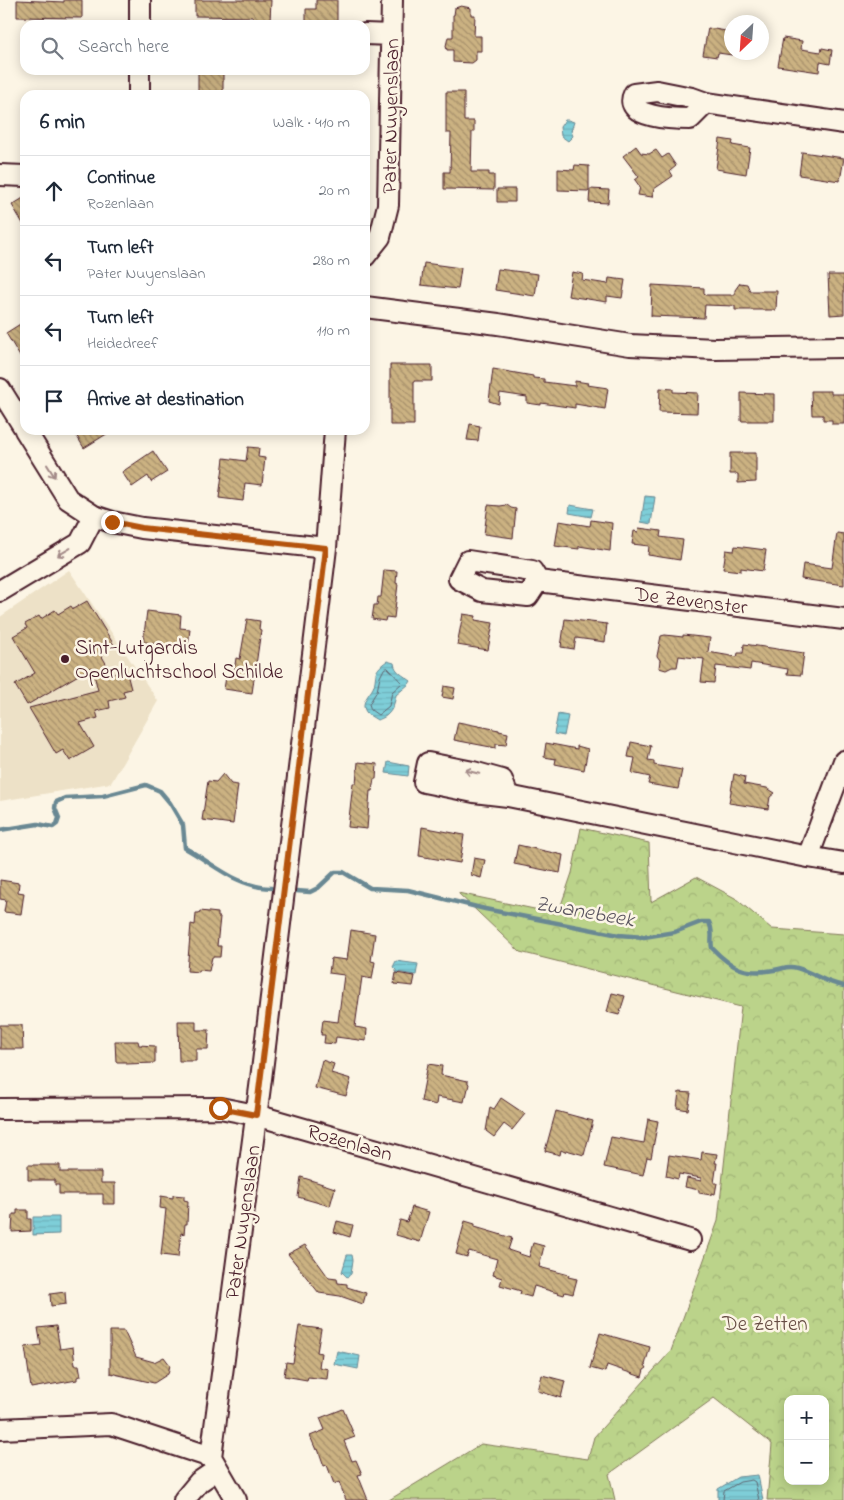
<!DOCTYPE html>
<html lang="en">
<head>
<meta charset="utf-8">
<style>
	body { margin:0; font-family:"Indie Flower",sans-serif; background:#f6f6f7; color:#1f2937 }
	.controls { position:absolute; right:15px; bottom:15px; display:grid; overflow:hidden; border-radius:10px; box-shadow:0 2px 12px #0003 }
	.controls button { width:45px; height:45px; display:grid; place-items:center; padding:0; border:0; border-bottom:1px solid #e0e1e3; background:#fff; color:#1f2937; font:25px sans-serif }
	.compass { position:absolute; left:724px; top:15px; width:45px; height:45px; border-radius:50%; background:#fff; box-shadow:0 2px 12px #0003; rotate:205deg }
	.stop { position:absolute; width:15px; height:15px; margin:-11px; border:4px solid #b45309; border-radius:50%; background:#fff }
	.stop.end { background:#b45309; border-color:#fff; box-shadow:0 1px 5px #0008 }
	.list { margin:0; padding:0; list-style:none }
	h2 { display:flex; justify-content:space-between; align-items:center; height:65px; margin:0; padding:0 20px; font-size:21px }
	h2 small { font-size:16px; font-weight:400; color:#747a83 }
	.list li { display:grid; grid-template-columns:32px 1fr auto; gap:15px; align-items:center; box-sizing:border-box; height:70px; padding:0 20px; border-top:1px solid #e0e1e3 }
	.list b { display:block; font-size:19px; white-space:nowrap }
	.list p { margin:0; font-size:16px; white-space:nowrap; color:#747a83 }
	.list em { font-size:16px; font-style:normal; color:#747a83 }
	.icon { flex:none; width:28px; height:28px; fill:none; stroke:currentColor; stroke-width:2; stroke-linecap:round; stroke-linejoin:round }
	.map { position:relative; flex:none; width:844px; height:1500px; overflow:hidden }
	.search { position:absolute; background:#fff; box-shadow:0 2px 12px #0003; left:20px; top:20px; width:350px; height:55px; display:flex; align-items:center; gap:12px; box-sizing:border-box; padding:0 18px; border-radius:15px; color:#747a83; font-size:19px }
	.panel { position:absolute; background:#fff; box-shadow:0 2px 12px #0003; left:20px; top:90px; width:350px; height:345px; border-radius:15px }
	.map>svg:first-child { display:block }
	.built { fill:#ede1c7 }
	.forest { fill:url(#forest-crowns); stroke:#82795a; fill-rule:evenodd }
	.water { fill:url(#water-rules); stroke:#698893 }
	.lines { fill:none; stroke-linecap:round; stroke-linejoin:round }
	.shore { stroke:#5f6570; stroke-width:1 }
	.stream { stroke:#698893; stroke-width:4.5 }
	.building { fill:url(#building-back-hatch); stroke:#4a1f2b }
	.minor-casing { stroke:#4a1f2b; stroke-width:24 }
	.minor { stroke:#fcf5e5; stroke-width:20 }
	.oneway { stroke:#a38a88 }
	.route { stroke:#b45309; stroke-width:6 }
	.poi-dot { fill:#4a1f2b; stroke:#fcf5e5; stroke-width:2 }
	.labels { text-anchor:middle; stroke-width:5; stroke-linejoin:round; paint-order:stroke }
	.street-label { font-size:21px; fill:#4a1f2b; stroke:#fcf5e5 }
	.poi-label { font-size:21px; fill:#4a1f2b; stroke:#fcf5e5; text-anchor:start }
	.park-label { font-size:21px; fill:#664c43; stroke:#fcf5e5 }
	.water-label { font-size:22px; font-style:italic; fill:#5a545f; stroke:#fcf5e5 }
</style>
</head>
<body>
<div class="map">
<svg width="844" height="1500" viewBox="0 0 844 1500">
	<defs>
		<pattern id="forest-crowns" width="20" height="18" patternUnits="userSpaceOnUse" patternTransform="scale(1.25)"><rect width="20" height="18" fill="#bbd38a"/><path d="M2 6a3 3 0 1 1 6 0M12 15a3 3 0 1 1 6 0" fill="none" stroke="#a2b577"/></pattern>
		<pattern id="water-rules" width="6" height="5" patternUnits="userSpaceOnUse" patternTransform="scale(1.25)"><rect width="6" height="5" fill="#7eced8"/><path d="M0 2.5h6" fill="none" stroke="#6eb0ba"/></pattern>
		<pattern id="building-back-hatch" width="6" height="6" patternUnits="userSpaceOnUse" patternTransform="scale(1.25)"><rect width="6" height="6" fill="#cbb282"/><path d="M-1 5l2 2M0 0l6 6M5-1l2 2" fill="none" stroke="#a7906b"/></pattern>
	</defs>
	<rect width="100%" height="100%" fill="#fcf5e5"/>
	<filter id="ink" filterUnits="userSpaceOnUse"><feTurbulence type="fractalNoise" baseFrequency=".02" numOctaves="2"/><feDisplacementMap in="SourceGraphic" scale="10" xChannelSelector="R" yChannelSelector="G"/><feConvolveMatrix kernelMatrix="1 2 1 2 8 2 1 2 1" color-interpolation-filters="sRGB"/></filter>
	<g filter="url(#ink)">
		<path class="built" d="M69,570L158,701L111,783L0,801V617Z"/>
		<path class="forest" d="M581,828L649,843L651,902L696,877L735,898L772,929L844,934V1500H767L772,1444L714,1398L609,1474L615,1500H389L481,1444L588,1459L594,1437L671,1351L718,1221L741,1007L520,952L458,893L558,914L572,873ZM788,1399H825V1481H788Z"/>
		<path class="water" d="M565,120H568L574,122L571,131L573,136L568,141L561,136L560,127Z
			M645,496L655,497L651,524L641,522Z
			M570,505L593,509L591,517L569,513Z
			M387,661L394,663C395,672 403,675 411,681L409,684L396,695C394,707 390,717 377,720C373,717 367,715 365,710C361,702 369,695 373,688C378,676 371,672 387,661Z
			M558,714L568,716L564,736L554,734Z
			M388,762L409,766L408,776L386,773Z
			M396,961L418,964L416,975L396,972V970L393,967Z
			M33,1217H59V1234L33,1235Z
			M347,1255H352L353,1260L351,1274L347,1277L342,1272Z
			M337,1351L360,1356L358,1369L334,1364Z
			M758,1475L763,1500H718V1489L738,1477Z"/>
		<g class="lines">
			<path class="shore" d="M388,668L402,683L392,692L389,706L378,715L371,710L369,704L377,691L380,677L384,669Z
				M723,1500L724,1491L740,1482L752,1480L755,1482L759,1500"/>
			<path class="stream" d="M0,830L38,824L53,827L57,824L59,818L55,808L56,802L65,798L103,796L146,785L160,791L170,803L183,825L185,848C214,864 237,887 271,888
				M296,891L310,892L318,888L335,872H343L370,888L408,890L485,909L619,935L644,937L675,932L701,922H709C714,932 710,938 712,948C732,969 746,975 774,970C784,969 786,965 797,968C814,973 825,983 844,986"/>
		</g>
		<path class="building" d="M17,0L64,2V0H82V18L17,17Z
			M195,0H271L270,21L253,20V17L195,16Z
			M316,0H337V25H306V9H316Z
			M461,6L471,8V15H475L474,36H481V51H476V60L472,63L453,62V50H447L446,46L448,37H453V15H454L455,8Z
			M708,28L732,32V55L718,53L717,57L703,55Z
			M783,38L802,41L801,49L821,52L822,48L832,50L830,64L820,62L819,72L778,66Z
			M198,70H223V92H198Z
			M446,92H464V121H474V132H472L471,172H489V175H494V190L444,189V172H450L451,133H446Z
			M720,139L733,141L732,145L750,148L746,174L716,169Z
			M636,146L641,153L649,154L656,150L662,158L668,154L676,166L670,171L673,176L654,189L652,197L638,195L640,187L635,180L639,177L623,156Z
			M802,152L844,158L840,181L799,175Z
			M575,165L589,166V191L558,190V169L574,170Z
			M497,189H515V202H497Z
			M590,189L609,190L608,203L589,202Z
			M25,197V227L12,205Z
			M424,263L461,268L458,289L421,285Z
			M498,269L538,274L535,296L495,290Z
			M572,272L583,274L582,280L608,284L609,278L625,280L622,298L607,296V302L568,296Z
			M828,275H844V314L830,315Z
			M740,283L747,284L750,291H777L776,310H735V306L705,305L704,318L651,316L652,285L704,288V294L705,295H735V290Z
			M25,321V365L6,333Z
			M390,365H432V381H414V425H390Z
			M493,369L533,376V378L544,379V382L575,386V381L588,383L587,385L608,388L605,409L575,404V408L541,403V405L527,403V397L500,393L499,404L489,401Z
			M660,388L673,389V392L698,393L697,413L659,412Z
			M811,391H831V394H844V424H832V420H823V415H812Z
			M741,393L774,394V421H741Z
			M470,424L480,426L478,441L467,440Z
			M73,430H113L84,448Z
			M248,447L259,448L258,457L265,458L262,485L245,483L243,501L219,498L224,458L246,461Z
			M153,451L167,472L151,482L148,476L132,487L122,472Z
			M730,453H756V482L738,483V474H730Z
			M488,505L500,506L507,505L511,508L516,509L513,538L484,534Z
			M591,520L612,523L610,551L579,546V549L555,546L559,521L590,526Z
			M639,528L661,531L660,537L683,540L680,560L648,555L649,546L632,544L634,531L638,532Z
			M837,533L844,534V585L801,579L803,564L832,568Z
			M735,546L766,550L763,571L741,568V571L723,569L726,550L734,551Z
			M384,570L397,571L396,583L398,584L394,618L386,617L385,621L372,619L374,605H377L378,597H381Z
			M87,601L114,645L100,653L112,674L126,670L131,689L123,691L125,697L109,701L110,708L96,711L98,718L80,723L94,747L70,761L63,750L56,754L29,708L98,690L92,667L27,705L15,685L35,673L13,636L27,628L25,624L39,616L41,619L55,610L58,614L71,606L73,609Z
			M147,611L181,615L180,628L190,629L188,647L143,642Z
			M463,614L476,616L475,620L493,623L488,650L457,645Z
			M247,619L260,621L259,629L261,630L252,693L224,689L226,677L233,678L236,658L240,659Z
			M565,619L607,624L605,642L576,638L574,649L561,647Z
			M665,635L683,637V635L710,638L708,652L737,657L738,653H743L744,644L804,653L801,675L787,674L788,669L751,663L750,670L716,666L714,683L701,682L704,659L679,656L677,667H672L666,670L659,668L660,660L657,656L661,636Z
			M444,686L455,688L453,699L442,697Z
			M458,722L499,730V731L508,733L506,745L496,744V748L454,740Z
			M631,742L651,746L648,760L654,761V765L682,770L678,789L648,784L650,777L632,773L635,758L628,757Z
			M546,743L577,749V746L588,749L584,770L555,764L556,759L544,757Z
			M358,762L377,764L376,779H374L372,791H370L367,829L348,827L353,783H356Z
			M223,774L231,784L238,785L233,824L202,820L208,781L216,782Z
			M734,774L745,777L744,784L767,788L775,793L770,797L768,809L729,803Z
			M422,827L464,835L460,863L419,856Z
			M518,845L563,855L560,873L514,864Z
			M474,858L485,860L481,878L471,875Z
			M0,880L19,883L18,892L24,893L21,914L4,912L6,900L0,899Z
			M200,911L218,913V917H220L217,946H221L220,957H212L209,971L199,970V972L187,971L191,924L195,925L196,913H199Z
			M351,930L375,934L371,961L375,962L372,979L362,977L355,1027L367,1029L366,1041L336,1037L335,1044L324,1043L325,1035H321L323,1020L338,1022L344,975L329,973L331,958L347,960Z
			M396,973L415,976L413,986L394,984Z
			M612,993L625,996L619,1015L607,1012Z
			M178,1021H196V1030H209L208,1049H196V1061H179Z
			M0,1025H22L23,1049H0Z
			M115,1041H138L139,1045L155,1046V1063L126,1064V1062H116Z
			M322,1060L334,1064L331,1073L351,1079L346,1096L315,1088Z
			M428,1064L442,1066L441,1075L468,1081V1083L469,1084L466,1097H465L464,1102L437,1097L436,1105L421,1101Z
			M679,1092L691,1093L688,1110L677,1108Z
			M501,1098L525,1114L512,1130L504,1124L494,1137L486,1131L490,1107L494,1109Z
			M556,1111L593,1121L584,1155L566,1150L565,1152L561,1150L560,1155L545,1151Z
			M648,1119L658,1121L651,1158L647,1157L643,1175L604,1167L611,1137L644,1143Z
			M702,1152L717,1154L715,1163H717L714,1183H717L715,1194L711,1193V1195L699,1193V1190L685,1187L687,1178L701,1181V1178L679,1174L678,1179L666,1176L669,1155L701,1160Z
			M28,1165H60V1172H101V1183H115V1204H103V1194H59V1185H55V1180H28Z
			M301,1177L335,1188L330,1206L298,1197Z
			M173,1195L184,1196V1200L188,1201L187,1224H185L184,1234L181,1233L178,1257L161,1255L166,1209L160,1208L161,1196L173,1198Z
			M412,1207L429,1212L420,1242L396,1235L400,1220L407,1222Z
			M17,1210H28V1219H31V1231L12,1232L13,1214H17Z
			M337,1221L353,1225L350,1237L334,1232Z
			M465,1221L475,1224V1227L512,1238L508,1250L529,1257L533,1243L544,1246L539,1267L569,1275L568,1277L577,1279L573,1294L565,1292L564,1295L534,1286L531,1297L520,1294L521,1291L500,1285L502,1278L493,1275L497,1259L469,1251L467,1257L456,1254Z
			M305,1245L329,1278L337,1279L338,1283L347,1284V1287L366,1293L363,1304L340,1296L319,1293L288,1254Z
			M65,1292L66,1304L51,1306L50,1294Z
			M56,1326L60,1349L73,1347L75,1365H79L81,1376L77,1377V1380L31,1388L25,1347L41,1345L38,1328Z
			M299,1326L321,1329L317,1352L321,1353L319,1367L328,1369L327,1379L308,1377L307,1380L284,1376L286,1362L293,1363Z
			M110,1331H124L136,1357L154,1362L164,1357L170,1365L168,1374L154,1383L110,1373Z
			M600,1333L650,1347L645,1365L647,1368L644,1370L642,1377L607,1365L605,1372L590,1368Z
			M542,1375L565,1381L561,1398L538,1391Z
			M343,1409L355,1437L344,1441L352,1461L356,1460L362,1474L358,1475L368,1500H346L339,1482L334,1484L327,1465L324,1466L318,1449L316,1450L310,1436L325,1430L320,1418Z"/>
		<g class="lines">
			<defs>
				<path id="minor" d="M140,25V0
					M365,34L391,35
					M139,95V70
					M706,103L690,119C676,119 622,118 634,94L657,91L692,98L706,103L844,123
					M0,175L25,176
					M365,256L380,237L388,205L392,0
					M365,307L498,324L630,345L715,349L844,347
					M0,389L25,429
					M25,430L68,499L94,516L112,522L142,528L326,548
					M468,561L532,571L538,581L528,596L482,591L459,579Z
					M538,581L844,619
					M0,591L80,543L94,516
					M508,796L502,780L473,772L428,763L424,782L474,792L508,796L808,857L844,761
					M808,857L844,863
					M0,1109L220,1108L256,1115L690,1240
					M0,1429L111,1424L211,1457
					M184,1500L199,1482L218,1469
					M236,1500L211,1457L260,1087L326,548L335,430"/>
			</defs>
			<use href="#minor" class="minor-casing"/>
			<use href="#minor" class="minor"/>
		</g>
		<defs><path id="oneway-shaft" d="M-6 0H5M1.5-3L5.5 0L1.5 3" fill="none" stroke-width="1.6" stroke-linecap="round" stroke-linejoin="round" transform="scale(1.25)"/></defs>
		<g class="oneway">
			<use href="#oneway-shaft" transform="translate(51 471) rotate(58)"/>
			<use href="#oneway-shaft" transform="translate(64 552) rotate(149)"/>
			<use href="#oneway-shaft" transform="translate(472 772) rotate(-167)"/>
		</g>
	</g>
	<g class="lines" filter="url(#ink)">
		<path class="route" d="M112,522L142,528L326,548L256,1115L220,1108"/>
	</g>
	<circle class="poi-dot" cx="65" cy="659" r="5"/>
	<g class="labels">
		<g class="street-label">
			<text transform="translate(390 116) rotate(-89)" y="7">Pater Nuyenslaan</text>
			<text transform="translate(691 600) rotate(7)" y="7">De Zevenster</text>
			<text transform="translate(350 1142) rotate(16)" y="7">Rozenlaan</text>
			<text transform="translate(242 1222) rotate(-82)" y="7">Pater Nuyenslaan</text>
		</g>
		<g class="poi-label">
			<text x="75" y="654">Sint-Lutgardis<tspan x="75" dy="24">Openluchtschool Schilde</tspan></text>
		</g>
		<g class="park-label">
			<text x="765" y="1330">De Zetten</text>
		</g>
		<g class="water-label">
			<text transform="translate(585 910) rotate(10)" y="8">Zwanebeek</text>
		</g>
	</g>
</svg>
<div class="controls">
<button>+</button>
<button>−</button>
</div>
<svg class="compass" viewBox="-18 -18 36 36"><path d="M0-13l5 13h-10z" fill="#e53935"/><path d="M0 13l5-13h-10z" fill="#747a83"/></svg>
<div class="stop" style="left:220px;top:1108px"></div>
<div class="stop end" style="left:112px;top:522px"></div>
<div class="search"><svg class="icon" aria-label="search" viewBox="0 0 24 24"><circle cx="10" cy="10" r="6"/><path d="M15 15l6 6"/></svg>Search here</div>
<section class="panel">
<h2>6 min<small>Walk · 410 m</small></h2>
<ul class="list">
<li><svg class="icon" aria-label="ahead" viewBox="0 0 24 24"><path d="M12 20V5M6 11l6-6 6 6"/></svg><div><b>Continue</b><p>Rozenlaan</p></div><em>20 m</em></li>
<li><svg class="icon" aria-label="left" viewBox="0 0 24 24"><path d="M17 20v-9H6M10 6l-5 5 5 5"/></svg><div><b>Turn left</b><p>Pater Nuyenslaan</p></div><em>280 m</em></li>
<li><svg class="icon" aria-label="left" viewBox="0 0 24 24"><path d="M17 20v-9H6M10 6l-5 5 5 5"/></svg><div><b>Turn left</b><p>Heidedreef</p></div><em>110 m</em></li>
<li><svg class="icon" aria-label="arrive" viewBox="0 0 24 24"><path d="M6 21V4h12l-3 4 3 4H6"/></svg><div><b>Arrive at destination</b></div></li>
</ul>
</section>
</div>
</body>
</html>
